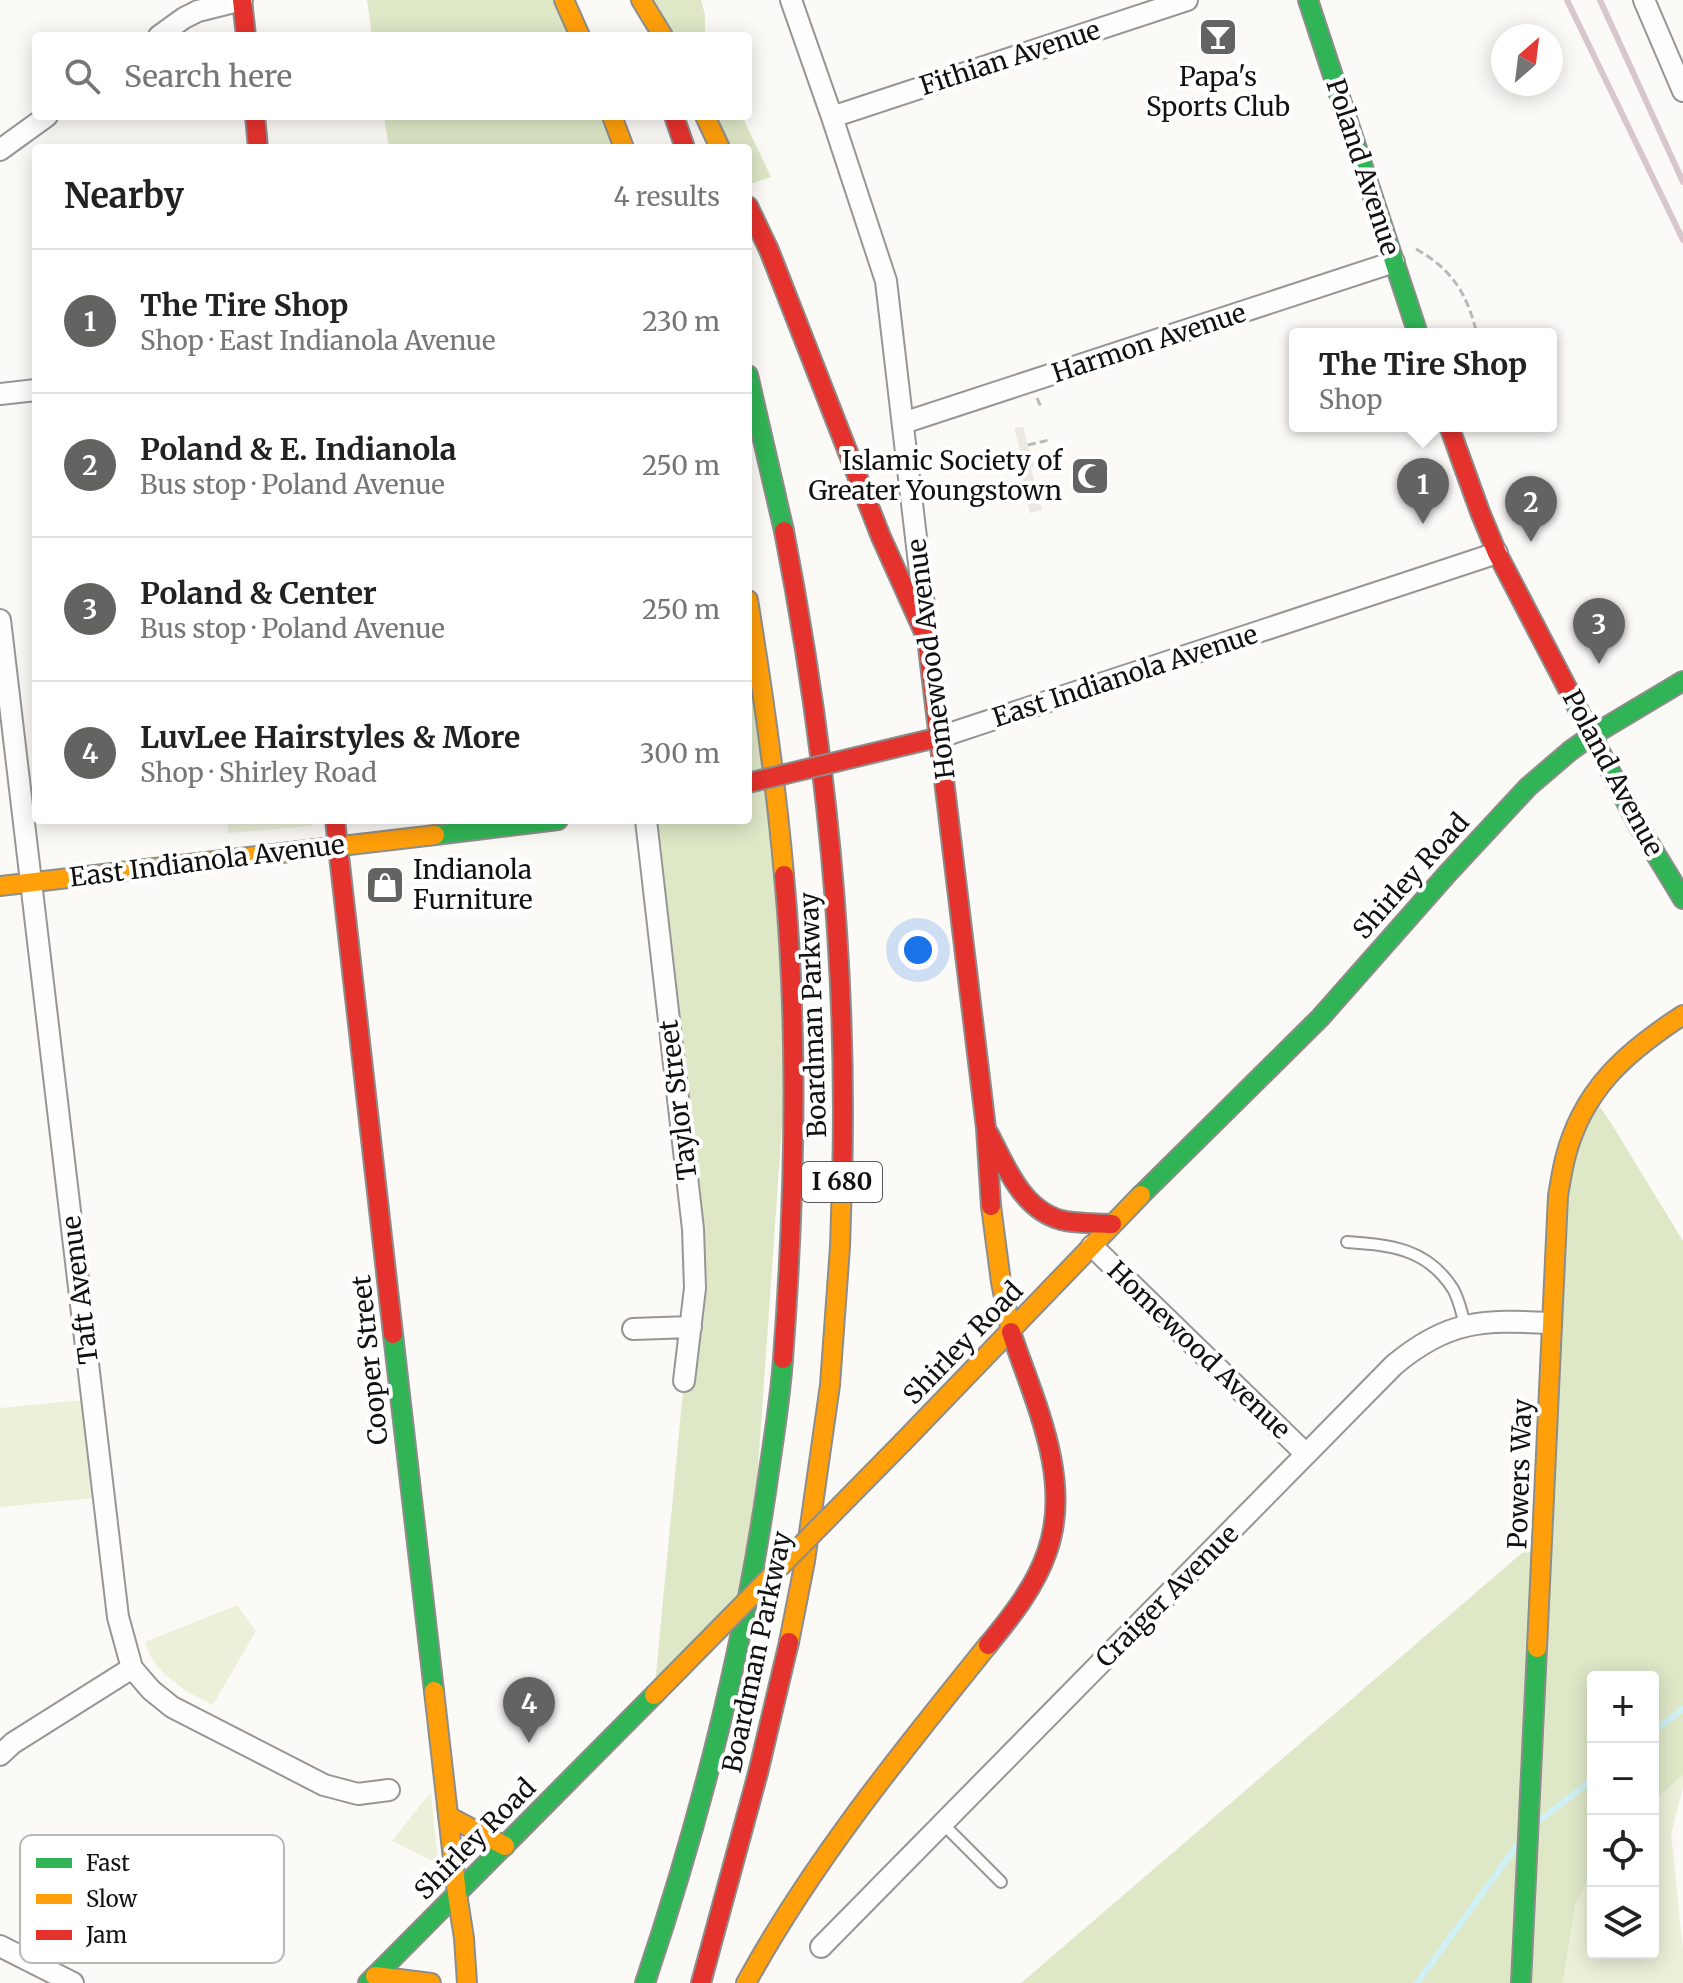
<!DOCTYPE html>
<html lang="en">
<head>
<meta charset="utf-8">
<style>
	body { margin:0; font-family:Merriweather,serif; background:#f2f2f2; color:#222 }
	.controls { position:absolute; right:24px; bottom:24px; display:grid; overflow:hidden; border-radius:8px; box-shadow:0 4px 20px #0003 }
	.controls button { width:72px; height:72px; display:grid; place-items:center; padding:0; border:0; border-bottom:2px solid #e0e0e0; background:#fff; color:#222; font:40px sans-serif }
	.compass { position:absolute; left:1491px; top:24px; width:72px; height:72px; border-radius:50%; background:#fff; box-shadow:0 4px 20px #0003; rotate:28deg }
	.you { position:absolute; left:918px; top:950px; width:28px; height:28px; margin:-20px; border:6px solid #fff; border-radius:50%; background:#1a73e8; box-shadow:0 0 0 12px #1a73e833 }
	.badge { display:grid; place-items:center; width:52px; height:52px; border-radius:50%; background:#636362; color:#fff; font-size:26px; font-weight:700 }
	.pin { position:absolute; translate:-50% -66px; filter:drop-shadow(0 2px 4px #0008) }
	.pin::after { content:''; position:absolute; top:42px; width:28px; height:24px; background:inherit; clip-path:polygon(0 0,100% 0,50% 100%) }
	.popup { position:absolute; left:1289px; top:328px; width:268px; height:104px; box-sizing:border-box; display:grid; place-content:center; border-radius:8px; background:#fff; filter:drop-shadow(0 2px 6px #0005); font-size:26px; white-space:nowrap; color:#767676 }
	.popup b { font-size:30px; color:#222 }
	.popup::after { content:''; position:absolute; left:50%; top:100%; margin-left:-16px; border:16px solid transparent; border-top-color:#fff }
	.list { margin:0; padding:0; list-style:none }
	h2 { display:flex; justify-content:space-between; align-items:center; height:104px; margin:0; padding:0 32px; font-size:34px }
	h2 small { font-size:26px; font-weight:400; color:#767676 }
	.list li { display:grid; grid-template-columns:52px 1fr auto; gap:24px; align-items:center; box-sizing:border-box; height:144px; padding:0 32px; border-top:2px solid #e0e0e0 }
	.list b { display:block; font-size:30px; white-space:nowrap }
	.list p { margin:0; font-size:26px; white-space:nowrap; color:#767676 }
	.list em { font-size:26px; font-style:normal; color:#767676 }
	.icon { flex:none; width:44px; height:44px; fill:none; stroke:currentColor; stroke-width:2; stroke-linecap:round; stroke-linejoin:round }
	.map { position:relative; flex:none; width:1683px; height:1983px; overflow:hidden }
	.search { position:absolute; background:#fff; box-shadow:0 4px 20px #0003; left:32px; top:32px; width:720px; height:88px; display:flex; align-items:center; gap:20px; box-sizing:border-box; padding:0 28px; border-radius:8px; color:#767676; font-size:30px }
	.panel { position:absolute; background:#fff; box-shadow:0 4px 20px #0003; left:32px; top:144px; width:720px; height:680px; border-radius:8px }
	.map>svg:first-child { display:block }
	.green { fill:#ecf0d8 }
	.forest { fill:#dee8c7 }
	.plaza { fill:#ece8e2 }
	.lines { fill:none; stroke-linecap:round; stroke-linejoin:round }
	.stream { stroke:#cff0f5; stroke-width:6 }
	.lane-casing { stroke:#979695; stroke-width:14 }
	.street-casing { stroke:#979695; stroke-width:24 }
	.fast-casing { stroke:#8d8d8b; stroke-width:22 }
	.slow-casing { stroke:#8d8d8b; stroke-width:22 }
	.jam-casing { stroke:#8d8d8b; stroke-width:22 }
	.path { stroke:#b9b9b8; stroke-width:3; stroke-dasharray:8 4; stroke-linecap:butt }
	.lane { stroke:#fffefe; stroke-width:10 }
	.street { stroke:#fffefe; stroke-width:20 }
	.fast { stroke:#30b455; stroke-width:18 }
	.slow { stroke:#ff9f0a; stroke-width:18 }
	.jam { stroke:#e5322d; stroke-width:18 }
	.rail { stroke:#d7c7cb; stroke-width:6 }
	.slow-bridge-casing { stroke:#8d8d8b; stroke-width:22; stroke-linecap:butt }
	.jam-bridge-casing { stroke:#8d8d8b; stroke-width:22; stroke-linecap:butt }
	.slow-bridge { stroke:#ff9f0a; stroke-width:18 }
	.jam-bridge { stroke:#e5322d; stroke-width:18 }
	.labels { text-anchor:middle; stroke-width:8; stroke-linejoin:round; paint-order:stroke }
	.shield { fill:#fff; stroke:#585858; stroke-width:2 }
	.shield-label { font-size:24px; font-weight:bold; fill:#111 }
	.street-label { font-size:26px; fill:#111; stroke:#fff }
	.poi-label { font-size:26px; fill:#111; stroke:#fff }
	.key { fill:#fff; stroke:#b8b8b8; stroke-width:2 }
	.key-label { font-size:22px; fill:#111 }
</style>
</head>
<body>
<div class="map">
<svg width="1683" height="1983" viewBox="0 0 1683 1983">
	<rect width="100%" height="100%" fill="#fcfaf7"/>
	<path class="green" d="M227,820H313V826L228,833Z
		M93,1399L104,1497L0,1507V1408Z
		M237,1605L256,1631L213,1705C187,1693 152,1672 145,1642Z
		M1683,1775V1787L1671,1834L1683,1949V1983H1563L1575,1905L1593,1871V1953H1653V1802Z
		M431,1792L438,1864L392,1841Z"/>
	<path class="forest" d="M367,0H564L580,36H372Z
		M642,0H701L705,15V36H663Z
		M384,116H612L624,148H389Z
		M705,116H742L771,177L748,185V148H720Z
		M748,600L792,984L749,1596L654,1695L684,1381L695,1288L646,820H748Z
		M1592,1095L1611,1123L1683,1241V1775L1653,1802V1677H1593V1871L1575,1905L1563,1983H1021L1543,1535L1558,1196Z"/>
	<path class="plaza" d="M1023,427L1032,462L1045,460L1046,464L1031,468L1035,484L1030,485L1032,493L1037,492L1042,510L1030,513L1019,467L1013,468L1011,461L1022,458L1014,428Z"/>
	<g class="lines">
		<path class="stream" d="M1653,1732L1683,1709
			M1539,1821L1593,1779
			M1417,1983L1518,1844"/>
		<defs>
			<path id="lane" d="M1347,1242C1390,1245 1427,1248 1453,1289C1459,1299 1462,1314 1465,1325
				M942,1823L1001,1882"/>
			<path id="street" d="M791,0L832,117L886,281L924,606
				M1644,0L1683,91
				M159,36L184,18L198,11L242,0
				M832,117L1187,0
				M0,150L47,116
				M0,394L36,390
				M903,423L1394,262
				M0,620L118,1617L132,1668L151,1690L172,1707L324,1785L358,1794L389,1790
				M940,737L1497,553
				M646,820L693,1229L695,1288L684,1381
				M1092,1246L1306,1454
				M633,1329L691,1327
				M0,1755L13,1743L132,1668
				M0,1946L73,1983
				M821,1947L1394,1365C1449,1319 1483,1320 1551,1323"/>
			<path id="fast" d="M1308,0L1418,334
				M748,375L784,531
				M1573,699L1638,825L1683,899
				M435,835L558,820
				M1141,1195L1320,1018L1448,873L1528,787L1570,751L1591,736L1683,681
				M393,1334L434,1691
				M368,1983L654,1695
				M645,1983C699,1823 741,1660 766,1492C772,1448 780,1404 783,1359
				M1521,1983L1537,1648"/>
			<path id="slow" d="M564,0L580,36
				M641,0L663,36
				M612,116L624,148
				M705,116L720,148
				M748,600C763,692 776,783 784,875
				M0,886L435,835
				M991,1206L1001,1282L1011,1332
				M904,1441L1141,1195
				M789,1642L805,1561L830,1385L840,1247L842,1183
				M1537,1648L1558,1196C1560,1184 1562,1171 1565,1159C1582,1090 1626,1052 1683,1015
				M434,1691L457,1894
				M448,1816L505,1846
				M457,1894L464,1938L467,1983
				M375,1976L431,1983
				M746,1983C813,1861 901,1753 988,1645"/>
			<path id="jam" d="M242,0L246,36
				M255,116L258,148
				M674,116L685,148
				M748,206L769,250L881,537L927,639
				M1449,426L1480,512L1497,553L1573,699
				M784,531C826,748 848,961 842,1183
				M927,639L986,1128L991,1206
				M894,748L940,737
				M335,820L393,1334
				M989,1134C1006,1167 1022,1209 1061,1220C1077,1224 1095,1223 1112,1224
				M783,1359C795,1198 799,1036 784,875
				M988,1645C1011,1617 1035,1587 1047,1552C1073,1479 1034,1401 1011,1332
				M701,1983L758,1773L789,1642"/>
		</defs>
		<use href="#lane" class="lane-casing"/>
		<use href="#street" class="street-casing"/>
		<use href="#fast" class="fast-casing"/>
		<use href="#slow" class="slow-casing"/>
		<use href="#jam" class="jam-casing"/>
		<path class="path" d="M1416,249C1453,270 1467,294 1477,334
			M1037,398L1042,409
			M1028,445L1049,440"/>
		<use href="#lane" class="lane"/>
		<use href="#street" class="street"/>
		<use href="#fast" class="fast"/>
		<use href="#slow" class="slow"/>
		<use href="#jam" class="jam"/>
		<path class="rail" d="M1567,0L1683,240
			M1600,0L1683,182"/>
		<defs>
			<path id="slow-bridge" d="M654,1695L904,1441"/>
			<path id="jam-bridge" d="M748,783L894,748"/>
		</defs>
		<use href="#slow-bridge" class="slow-bridge-casing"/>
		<use href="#jam-bridge" class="jam-bridge-casing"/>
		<use href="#slow-bridge" class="slow-bridge"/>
		<use href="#jam-bridge" class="jam-bridge"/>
	</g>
	<defs>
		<symbol id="bar-square" viewBox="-11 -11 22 22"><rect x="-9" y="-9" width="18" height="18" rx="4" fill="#636362" stroke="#fff"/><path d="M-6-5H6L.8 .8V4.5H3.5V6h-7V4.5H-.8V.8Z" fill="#fff"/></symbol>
		<symbol id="mosque-square" viewBox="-11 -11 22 22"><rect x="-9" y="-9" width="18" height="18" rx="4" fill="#636362" stroke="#fff"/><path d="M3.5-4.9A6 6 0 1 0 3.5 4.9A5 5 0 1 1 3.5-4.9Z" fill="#fff"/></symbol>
		<symbol id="shop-square" viewBox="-11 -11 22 22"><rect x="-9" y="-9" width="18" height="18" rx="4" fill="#636362" stroke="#fff"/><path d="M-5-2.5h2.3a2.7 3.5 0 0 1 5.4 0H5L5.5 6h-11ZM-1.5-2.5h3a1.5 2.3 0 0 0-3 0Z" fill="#fff"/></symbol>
	</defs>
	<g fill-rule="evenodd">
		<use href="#bar-square" x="1196" y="15" width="44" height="44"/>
		<use href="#mosque-square" x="1068" y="454" width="44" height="44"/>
		<use href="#shop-square" x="363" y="863" width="44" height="44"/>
	</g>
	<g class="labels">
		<rect class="shield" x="802" y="1162" width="80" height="40" rx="6"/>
		<g class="shield-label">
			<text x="842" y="1190">I 680</text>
		</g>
		<g class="street-label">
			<text transform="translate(1010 58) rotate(-18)" y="9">Fithian Avenue</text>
			<text transform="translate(1363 167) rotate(72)" y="9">Poland Avenue</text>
			<text transform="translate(1149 343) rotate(-18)" y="9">Harmon Avenue</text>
			<text transform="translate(931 659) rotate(-97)" y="9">Homewood Avenue</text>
			<text transform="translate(1125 676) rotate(-18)" y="9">East Indianola Avenue</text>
			<text transform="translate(1613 773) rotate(62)" y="9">Poland Avenue</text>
			<text transform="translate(207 861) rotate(-7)" y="9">East Indianola Avenue</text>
			<text transform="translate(1411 876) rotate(-48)" y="9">Shirley Road</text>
			<text transform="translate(813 1015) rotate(-92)" y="9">Boardman Parkway</text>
			<text transform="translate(678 1100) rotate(-97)" y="9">Taylor Street</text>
			<text transform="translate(80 1290) rotate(-97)" y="9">Taft Avenue</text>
			<text transform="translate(963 1343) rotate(-46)" y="9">Shirley Road</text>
			<text transform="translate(1199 1350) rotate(44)" y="9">Homewood Avenue</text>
			<text transform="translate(370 1360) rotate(-96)" y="9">Cooper Street</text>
			<text transform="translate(1520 1474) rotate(-88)" y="9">Powers Way</text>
			<text transform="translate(1167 1596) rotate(-45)" y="9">Craiger Avenue</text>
			<text transform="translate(757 1652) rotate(-78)" y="9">Boardman Parkway</text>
			<text transform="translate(475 1839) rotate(-45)" y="9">Shirley Road</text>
		</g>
		<g class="poi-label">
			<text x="1218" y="86">Papa's<tspan x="1218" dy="30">Sports Club</tspan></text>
			<text x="1062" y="470" text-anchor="end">Islamic Society of<tspan x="1062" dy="30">Greater Youngstown</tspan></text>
			<text x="413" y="879" text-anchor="start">Indianola<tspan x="413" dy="30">Furniture</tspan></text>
		</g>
	</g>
	<rect x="20" y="1835" width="264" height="128" rx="12" class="key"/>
	<rect x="36" y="1858" width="36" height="10" fill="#30b455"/>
	<rect x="36" y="1894" width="36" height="10" fill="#ff9f0a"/>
	<rect x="36" y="1930" width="36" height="10" fill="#e5322d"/>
	<g class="key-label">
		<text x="86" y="1871">Fast</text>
		<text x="86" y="1907">Slow</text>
		<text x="86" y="1943">Jam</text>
	</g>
</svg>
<div class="controls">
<button>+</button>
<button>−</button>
<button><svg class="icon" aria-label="locate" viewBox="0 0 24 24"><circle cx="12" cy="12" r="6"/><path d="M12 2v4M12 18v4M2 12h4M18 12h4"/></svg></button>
<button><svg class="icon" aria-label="layers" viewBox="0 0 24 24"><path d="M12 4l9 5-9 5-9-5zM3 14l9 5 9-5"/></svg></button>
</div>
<svg class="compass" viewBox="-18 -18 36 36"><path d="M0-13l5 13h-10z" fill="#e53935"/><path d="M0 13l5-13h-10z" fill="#767676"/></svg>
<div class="you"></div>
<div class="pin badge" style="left:1423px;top:524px">1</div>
<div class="popup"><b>The Tire Shop</b>Shop</div>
<div class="pin badge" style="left:1531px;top:542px">2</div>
<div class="pin badge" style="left:1599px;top:664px">3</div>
<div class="pin badge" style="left:529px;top:1743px">4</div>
<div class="search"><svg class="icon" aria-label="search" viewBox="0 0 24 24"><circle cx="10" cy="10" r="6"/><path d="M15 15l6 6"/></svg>Search here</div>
<section class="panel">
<h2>Nearby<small>4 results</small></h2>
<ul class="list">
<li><span class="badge">1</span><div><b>The Tire Shop</b><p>Shop · East Indianola Avenue</p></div><em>230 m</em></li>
<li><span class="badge">2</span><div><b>Poland &amp; E. Indianola</b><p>Bus stop · Poland Avenue</p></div><em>250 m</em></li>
<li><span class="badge">3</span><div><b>Poland &amp; Center</b><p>Bus stop · Poland Avenue</p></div><em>250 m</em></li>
<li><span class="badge">4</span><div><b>LuvLee Hairstyles &amp; More</b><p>Shop · Shirley Road</p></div><em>300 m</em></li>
</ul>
</section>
</div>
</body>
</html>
